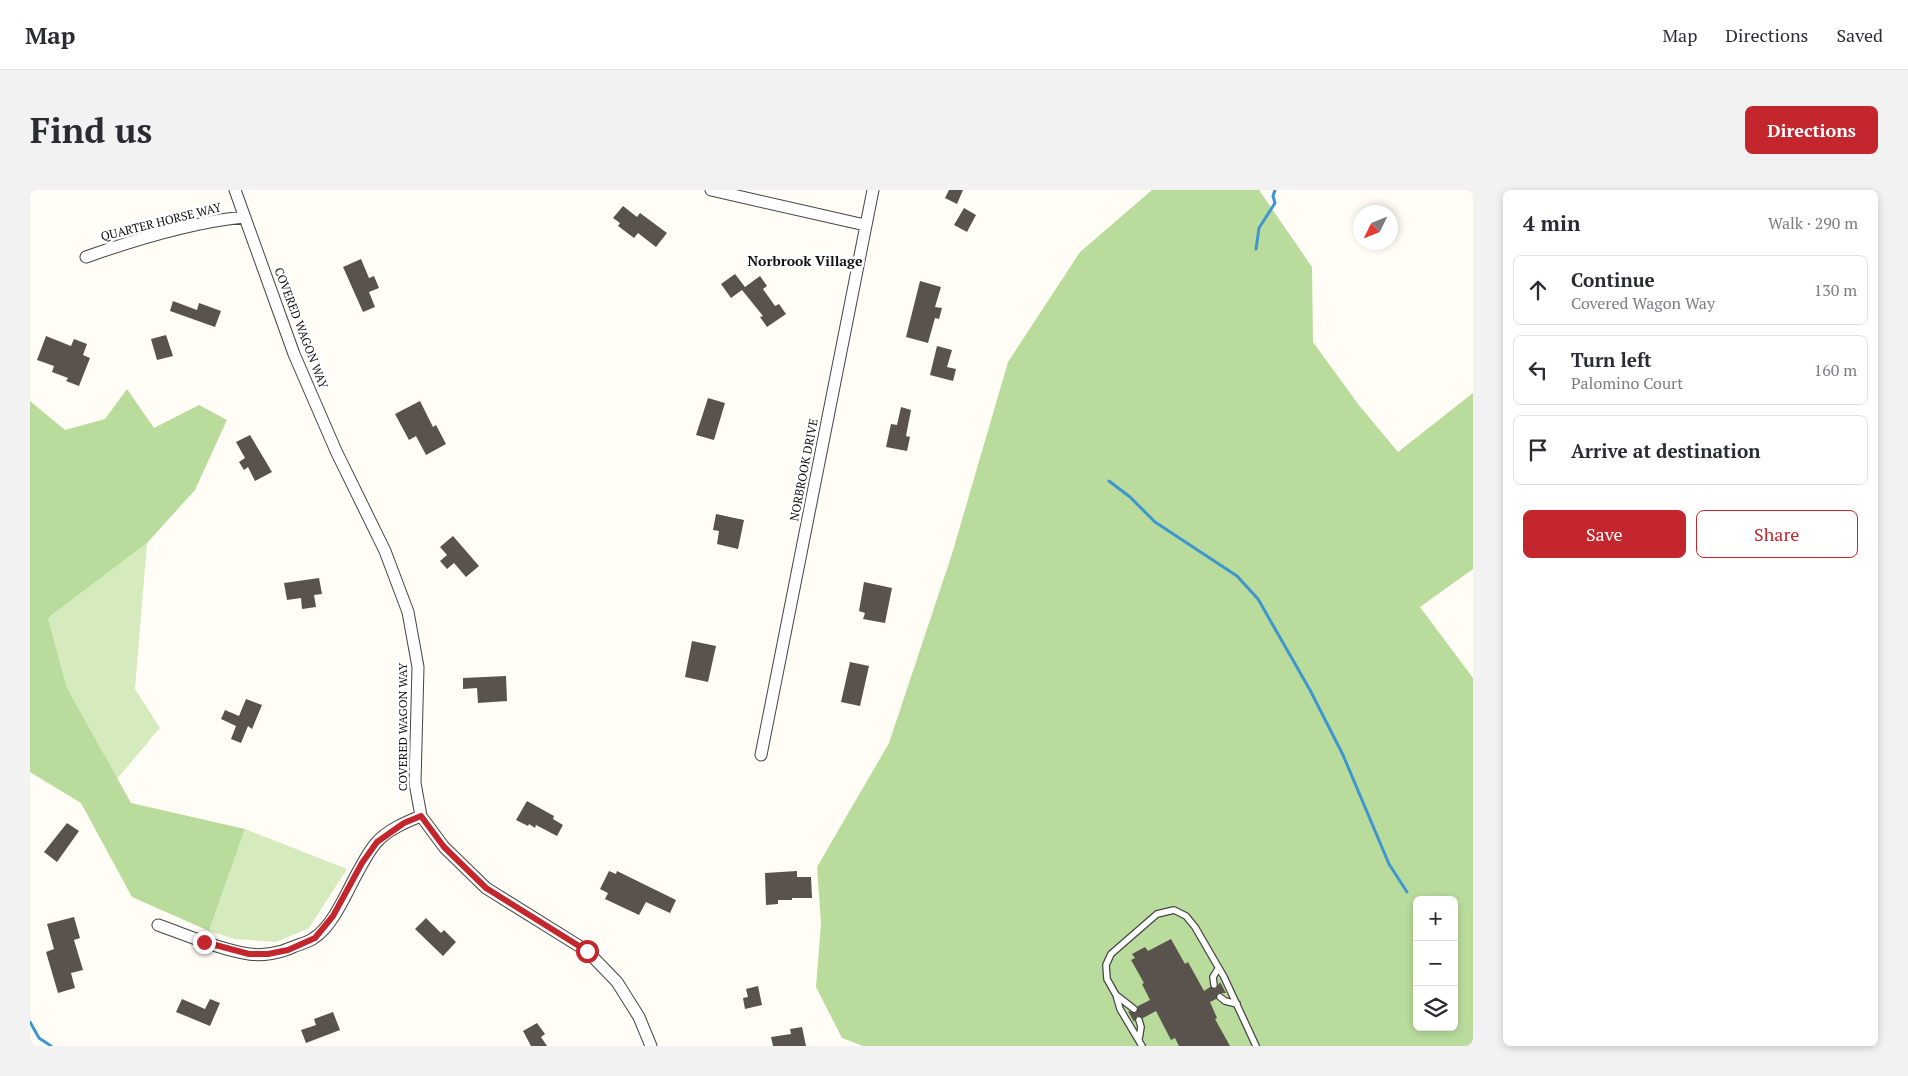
<!DOCTYPE html>
<html lang="en">
<head>
<meta charset="utf-8">
<style>
	body { margin:0; font-family:"PT Serif",serif; background:#f2f2f3; color:#2b2b33 }
	.controls { position:absolute; right:15px; bottom:15px; display:grid; overflow:hidden; border-radius:8px; box-shadow:0 2px 8px #0003 }
	.controls button { width:45px; height:45px; display:grid; place-items:center; padding:0; border:0; border-bottom:1px solid #e1e1e2; background:#fff; color:#2b2b33; font:25px sans-serif }
	.compass { position:absolute; left:1323px; top:15px; width:45px; height:45px; border-radius:50%; background:#fff; box-shadow:0 2px 8px #0003; rotate:227deg }
	.stop { position:absolute; width:15px; height:15px; margin:-11px; border:4px solid #c4262e; border-radius:50%; background:#fff }
	.stop.end { background:#c4262e; border-color:#fff; box-shadow:0 1px 5px #0008 }
	.list { margin:0; padding:0; list-style:none }
	h2 { display:flex; justify-content:space-between; align-items:center; height:65px; margin:0; padding:0 20px; font-size:21px }
	h2 small { font-size:16px; font-weight:400; color:#7c7c81 }
	.list li { display:grid; grid-template-columns:32px 1fr auto; gap:15px; align-items:center; box-sizing:border-box; height:70px; margin:0 10px 10px; padding:0 10px; border:1px solid #e1e1e2; border-radius:8px }
	.list b { display:block; font-size:19px; white-space:nowrap }
	.list p { margin:0; font-size:16px; white-space:nowrap; color:#7c7c81 }
	.list em { font-size:16px; font-style:normal; color:#7c7c81 }
	.actions { display:flex; gap:10px; padding:15px 20px }
	.actions a { flex:1; padding:11px 0; border:1px solid #c4262e; border-radius:8px; text-align:center; font-size:18px; color:#c4262e }
	.actions .main { background:#c4262e; color:#fff }
	.icon { flex:none; width:28px; height:28px; fill:none; stroke:currentColor; stroke-width:2; stroke-linecap:round; stroke-linejoin:round }
	.map { position:relative; flex:none; width:1443px; height:856px; overflow:hidden; border-radius:8px }
	header { display:flex; align-items:center; gap:30px; box-sizing:border-box; height:70px; padding:0 25px; background:#fff; border-bottom:1px solid #e1e1e2 }
	header strong { font-size:24px }
	nav { display:flex; gap:28px; margin-inline-start:auto; font-size:18px }
	.intro { display:flex; align-items:center; justify-content:space-between; box-sizing:border-box; height:120px; padding:0 30px }
	h1 { margin:0; font-size:35px }
	.button { padding:12px 22px; border-radius:8px; background:#c4262e; color:#fff; font-size:18px; font-weight:700 }
	main { display:flex; gap:30px; padding:0 30px }
	aside { flex:1; background:#fff; border-radius:8px; box-shadow:0 2px 8px #0003 }
	.map>svg:first-child { display:block }
	.green { fill:#d5ebbd }
	.forest { fill:#b9dc9c; fill-rule:evenodd }
	.lines { fill:none; stroke-linecap:round; stroke-linejoin:round }
	.stream { stroke:#3f96cf; stroke-width:3 }
	.building { fill:#5a524d }
	.service-casing { stroke:#444; stroke-width:8 }
	.minor-casing { stroke:#444; stroke-width:13 }
	.service { stroke:#fff; stroke-width:5.5 }
	.minor { stroke:#fff; stroke-width:11 }
	.route { stroke:#c4262e; stroke-width:6 }
	.labels { text-anchor:middle; stroke-width:5; stroke-linejoin:round; paint-order:stroke }
	.street-label { font-size:12px; fill:#111; stroke:#fff }
	.neighbourhood-label { font-size:14px; font-weight:bold; fill:#111; stroke:#fff }
</style>
</head>
<body>
<header>
<strong>Map</strong>
<nav><a>Map</a><a>Directions</a><a>Saved</a></nav>
</header>
<div class="intro"><h1>Find us</h1><a class="button">Directions</a></div>
<main>
<div class="map">
<svg width="1443" height="856" viewBox="0 0 1443 856">
	<rect width="100%" height="100%" fill="#fffdf5"/>
	<path class="green" d="M117,353L105,499L130,538L87,589L37,498L18,428Z
		M215,639L317,679L279,738L246,752L205,749L179,741Z"/>
	<path class="forest" d="M1122,0H1229L1282,77L1283,152L1328,214L1368,262L1443,203V379L1390,417L1443,488V856H833L812,848L786,797L791,733L787,677L859,553L922,364L978,172L1050,62ZM1387,710H1424V837H1387Z
		M97,199L124,238L169,215L197,230L165,300L117,353L18,428L37,498L101,613L215,639L179,741L102,707L51,613L0,582V211L35,240L75,229Z"/>
	<g class="lines">
		<path class="stream" d="M1226,59L1229,38L1245,13L1243,6L1245,0
			M1079,291L1100,307L1125,332L1207,386L1228,409L1280,500L1313,565L1359,674L1377,702
			M0,832L9,848L21,856"/>
	</g>
	<path class="building" d="M919,0H933L927,14L915,8Z
		M593,16L607,27L610,23L637,43L626,57L608,43L604,48L588,36L590,33L583,28Z
		M934,18L946,25L937,42L924,35Z
		M331,69L339,88L344,86L349,98L339,102L345,117L333,122L313,77Z
		M705,84L715,97L730,86L737,96L733,99L745,116L749,114L756,124L737,137L730,127L733,126L712,100L701,108L691,94Z
		M890,91L911,97L905,117L912,118L909,129L905,128L898,153L876,147Z
		M143,111L167,120L169,113L191,121L185,137L140,121Z
		M136,145L143,166L127,170L121,149Z
		M16,146L41,156L44,149L57,154L53,165L60,168L49,196L36,191L38,188L22,182L24,176L7,170Z
		M907,156L922,160L917,177L926,179L923,191L900,185Z
		M678,208L695,213L684,250L666,245Z
		M390,211L403,237L406,235L416,254L396,265L386,246L379,250L365,224Z
		M871,217L881,220L876,246L880,247L877,261L856,257L861,234L867,235Z
		M220,245L242,282L225,291L218,277L214,280L209,272L215,268L206,252Z
		M686,324L714,330L708,359L687,354L689,341L683,340Z
		M423,346L449,376L436,387L424,373L417,379L410,371L417,365L410,357Z
		M289,388L292,404L284,405L286,417L272,419L271,408L257,410L254,393Z
		M834,392L862,398L855,433L833,429L835,423L829,421Z
		M662,451L686,456L678,492L655,487Z
		M820,472L839,476L830,516L811,512Z
		M476,486L477,511L448,513L447,498L433,499V488Z
		M216,509L232,515L222,539L218,536L211,553L201,549L206,536L191,529L195,520L209,526Z
		M497,611L524,626L523,629L533,635L527,646L506,635L505,638L499,634L498,636L486,630Z
		M37,633L49,641L27,672L14,662Z
		M579,681L586,684L587,681L646,710L640,723L616,712L609,725L575,709L578,703L570,699Z
		M767,681V687H781L782,708H762V710H748V714L736,715L735,683Z
		M44,727L50,748L44,750L53,780L41,783L45,798L28,803L16,762L24,759L17,734Z
		M396,728L411,743L414,740L426,752L413,766L385,739Z
		M1141,749L1155,774L1158,772L1174,801L1180,797L1186,799L1190,792L1196,803H1188L1186,809L1180,812L1187,828L1185,829L1200,856H1149L1145,848L1141,850L1126,821L1113,828L1107,826L1104,832L1098,821L1106,823L1108,816L1120,810L1112,794L1114,793L1101,770L1105,768L1102,764L1115,757L1118,761Z
		M728,796L732,815L715,819L713,808L718,807L716,799Z
		M152,809L175,819L180,809L190,813L180,836L146,822Z
		M303,822L310,840L276,853L271,840L286,835L284,829Z
		M507,833L515,844L511,847L517,856H501L493,841Z
		M772,837L776,856H743L741,847L761,844L760,839Z"/>
	<g class="lines">
		<defs>
			<path id="service" d="M1184,795L1183,787L1188,779
				M1086,805L1104,819
				M1190,807L1195,811L1207,814
				M1109,849L1111,837L1109,830
				M1112,856L1090,819L1086,805L1077,789L1076,775L1081,764L1127,724L1144,720L1156,726L1165,737L1194,787L1226,856"/>
			<path id="minor" d="M205,0L264,164L306,261L355,361L378,422L388,477L385,593L391,626L414,657L456,698L557,761L587,792L609,827L621,856
				M681,0L835,35
				M56,67C104,50 164,32 214,27
				M731,565L843,0
				M128,735C157,745 188,759 219,764C233,766 250,763 263,757C270,754 279,752 284,748C310,731 324,679 346,653C357,640 376,632 391,626"/>
		</defs>
		<use href="#service" class="service-casing"/>
		<use href="#minor" class="minor-casing"/>
		<use href="#service" class="service"/>
		<use href="#minor" class="minor"/>
	</g>
	<g class="lines">
		<path class="route" d="M174,752L219,764H238L258,760L285,748L303,726L332,673L347,652L374,633L391,626L414,657L456,698L557,761"/>
	</g>
	<g class="labels">
		<g class="street-label">
			<text transform="translate(131 32) rotate(-14)" y="4">QUARTER HORSE WAY</text>
			<text transform="translate(271 138) rotate(69)" y="4">COVERED WAGON WAY</text>
			<text transform="translate(774 280) rotate(-79)" y="4">NORBROOK DRIVE</text>
			<text transform="translate(373 537) rotate(-90)" y="4">COVERED WAGON WAY</text>
		</g>
		<g class="neighbourhood-label">
			<text x="775" y="76">Norbrook Village</text>
		</g>
	</g>
</svg>
<div class="controls">
<button>+</button>
<button>−</button>
<button><svg class="icon" aria-label="layers" viewBox="0 0 24 24"><path d="M12 4l9 5-9 5-9-5zM3 14l9 5 9-5"/></svg></button>
</div>
<svg class="compass" viewBox="-18 -18 36 36"><path d="M0-13l5 13h-10z" fill="#e53935"/><path d="M0 13l5-13h-10z" fill="#7c7c81"/></svg>
<div class="stop" style="left:557px;top:761px"></div>
<div class="stop end" style="left:174px;top:752px"></div>
</div>
<aside>
<h2>4 min<small>Walk · 290 m</small></h2>
<ul class="list">
<li><svg class="icon" aria-label="ahead" viewBox="0 0 24 24"><path d="M12 20V5M6 11l6-6 6 6"/></svg><div><b>Continue</b><p>Covered Wagon Way</p></div><em>130 m</em></li>
<li><svg class="icon" aria-label="left" viewBox="0 0 24 24"><path d="M17 20v-9H6M10 6l-5 5 5 5"/></svg><div><b>Turn left</b><p>Palomino Court</p></div><em>160 m</em></li>
<li><svg class="icon" aria-label="arrive" viewBox="0 0 24 24"><path d="M6 21V4h12l-3 4 3 4H6"/></svg><div><b>Arrive at destination</b></div></li>
</ul>
<div class="actions"><a class="main">Save</a><a>Share</a></div>
</aside>
</main>
</body>
</html>
